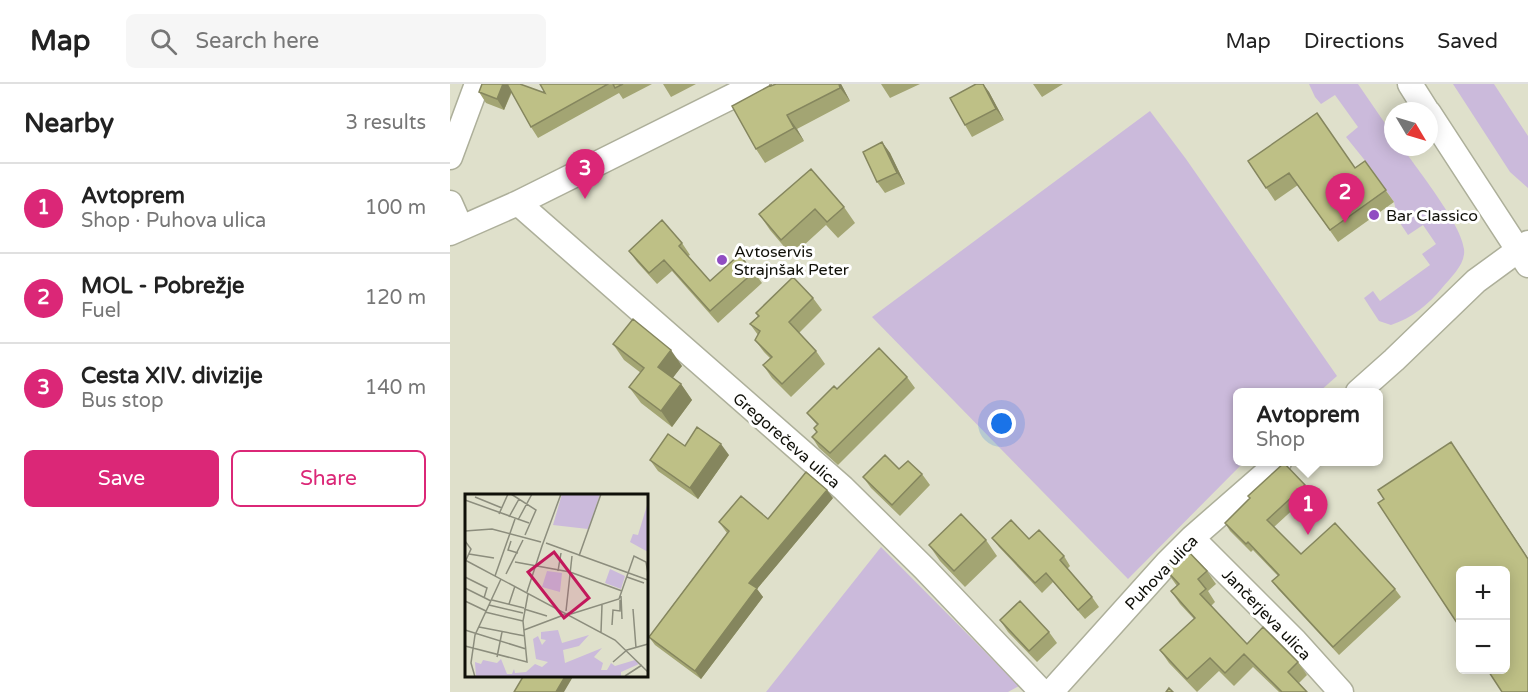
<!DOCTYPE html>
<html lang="en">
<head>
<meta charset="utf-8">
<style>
	body { margin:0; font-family:"Varela Round",sans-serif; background:#f6f6f6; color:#222 }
	.controls { position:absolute; right:18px; bottom:18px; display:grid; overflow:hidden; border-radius:9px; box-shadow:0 3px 15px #0003 }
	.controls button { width:54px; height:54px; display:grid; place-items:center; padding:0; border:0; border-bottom:2px solid #e0e0e0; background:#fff; color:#222; font:30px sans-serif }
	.compass { position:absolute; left:934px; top:18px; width:54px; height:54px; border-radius:50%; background:#fff; box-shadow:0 3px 15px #0003; rotate:128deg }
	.you { position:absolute; left:552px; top:340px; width:21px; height:21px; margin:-15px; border:4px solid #fff; border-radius:50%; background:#1a73e8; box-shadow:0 0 0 9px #1a73e833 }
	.badge { display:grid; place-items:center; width:39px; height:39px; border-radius:50%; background:#db2777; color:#fff; font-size:20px; font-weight:700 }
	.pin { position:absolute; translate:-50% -50px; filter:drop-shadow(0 2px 3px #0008) }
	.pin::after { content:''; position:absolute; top:32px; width:21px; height:18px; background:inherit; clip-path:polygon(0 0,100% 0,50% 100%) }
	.popup { position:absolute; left:783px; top:304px; width:150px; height:78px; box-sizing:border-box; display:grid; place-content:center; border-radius:9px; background:#fff; filter:drop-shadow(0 2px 4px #0005); font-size:20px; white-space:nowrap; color:#767676 }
	.popup b { font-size:22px; color:#222 }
	.popup::after { content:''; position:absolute; left:50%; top:100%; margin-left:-12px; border:12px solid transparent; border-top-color:#fff }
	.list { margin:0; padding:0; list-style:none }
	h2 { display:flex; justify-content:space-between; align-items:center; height:78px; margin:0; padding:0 24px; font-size:26px }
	h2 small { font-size:20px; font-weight:400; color:#767676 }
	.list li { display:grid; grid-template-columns:39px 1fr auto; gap:18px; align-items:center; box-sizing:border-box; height:90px; padding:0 24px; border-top:2px solid #e0e0e0 }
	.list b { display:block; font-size:22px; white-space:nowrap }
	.list p { margin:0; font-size:20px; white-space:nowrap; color:#767676 }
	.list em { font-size:20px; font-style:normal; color:#767676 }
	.actions { display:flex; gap:12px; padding:18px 24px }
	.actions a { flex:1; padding:14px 0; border:2px solid #db2777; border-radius:9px; text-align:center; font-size:21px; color:#db2777 }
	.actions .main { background:#db2777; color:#fff }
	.icon { flex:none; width:33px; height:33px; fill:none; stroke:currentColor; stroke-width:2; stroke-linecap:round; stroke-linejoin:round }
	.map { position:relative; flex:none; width:1078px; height:608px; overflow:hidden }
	header { display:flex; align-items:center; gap:36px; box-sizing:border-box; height:84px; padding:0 30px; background:#fff; border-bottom:2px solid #e0e0e0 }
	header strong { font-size:28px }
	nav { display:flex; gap:33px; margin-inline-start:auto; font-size:21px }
	.search { width:420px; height:54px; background:#f6f6f6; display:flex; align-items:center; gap:15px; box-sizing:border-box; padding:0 21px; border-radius:9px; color:#767676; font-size:22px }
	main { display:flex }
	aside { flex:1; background:#fff }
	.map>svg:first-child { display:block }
	.green { fill:#cbbadb }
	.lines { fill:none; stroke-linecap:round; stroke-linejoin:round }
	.minor-casing { stroke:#adaf9a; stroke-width:27 }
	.minor { stroke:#fff; stroke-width:24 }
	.wall { fill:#a3a573 }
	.shaded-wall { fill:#85865e }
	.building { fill:#bec086; stroke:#85865e; stroke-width:1.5 }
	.poi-dot { fill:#904dc2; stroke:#fff; stroke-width:2 }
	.labels { text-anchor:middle; stroke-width:6; stroke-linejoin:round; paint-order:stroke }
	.poi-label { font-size:16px; fill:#101009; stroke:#fff; text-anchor:start }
	.street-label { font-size:16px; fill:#101009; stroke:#fff }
	.inset-road { fill:none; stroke:#8c8d7d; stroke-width:1.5 }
	.view { fill:#c2185b; fill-opacity:0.15; stroke:#c2185b; stroke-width:3 }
	.inset-edge { fill:none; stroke:#101009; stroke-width:3 }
</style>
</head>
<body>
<header>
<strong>Map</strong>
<div class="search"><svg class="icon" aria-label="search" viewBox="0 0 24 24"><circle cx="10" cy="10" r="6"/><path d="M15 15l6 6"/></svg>Search here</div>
<nav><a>Map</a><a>Directions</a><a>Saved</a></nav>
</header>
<main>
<aside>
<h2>Nearby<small>3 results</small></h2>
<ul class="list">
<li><span class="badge">1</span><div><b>Avtoprem</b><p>Shop · Puhova ulica</p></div><em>100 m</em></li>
<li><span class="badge">2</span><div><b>MOL - Pobrežje</b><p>Fuel</p></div><em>120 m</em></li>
<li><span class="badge">3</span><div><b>Cesta XIV. divizije</b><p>Bus stop</p></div><em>140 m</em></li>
</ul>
<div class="actions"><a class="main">Save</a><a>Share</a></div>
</aside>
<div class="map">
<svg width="1078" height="608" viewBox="0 0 1078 608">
	<rect width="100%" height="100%" fill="#dfe0cb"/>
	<path class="green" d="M859,0H908L943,51V63H952C967,85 1012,141 1014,165C1016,180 1001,193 992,204C978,221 962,234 941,241L929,237L914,214L923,207L930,217L980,181L972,170L986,160L973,141L958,151L948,136L944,118L921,84L896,53L908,43L885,11L871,20L865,13Z
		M1003,0H1044L1078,52V104L1060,88Z
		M700,27L736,75L887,292L869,308H788V378H794L678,495L422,233Z
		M431,463L569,602L558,608H316Z"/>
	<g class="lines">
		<defs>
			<path id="minor" d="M960,0L977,27
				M979,29L1078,181
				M0,73L27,0
				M0,119L11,144
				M68,119L393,404L475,485L592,608
				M0,149L68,119L307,0
				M908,308L944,276L1026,197L1078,159
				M742,454L845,557L891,608
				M601,608L717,479L742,454L829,378"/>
		</defs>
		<use href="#minor" class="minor-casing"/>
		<use href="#minor" class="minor"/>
	</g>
	<path class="wall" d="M32,0L95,9L90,0H202L173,15L169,9L88,54L81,43L62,8L54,26L36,19L29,8Z
		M213,0H246L221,13Z
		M326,0H391L400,17L347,45L354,57L315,79L306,65L322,2Z
		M431,0H470L440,14Z
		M526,0H533L539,8L554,36L522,53L515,41Z
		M583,0H613L592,13Z
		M432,58L440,69L455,100L435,109L427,98Z
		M798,77L905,84L915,77L944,118L888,158L848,101L825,117Z
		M394,123L405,139L388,154L376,141L342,172L320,146L309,130Z
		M232,159L240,171L238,172L260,197L304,188L312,199L268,239L222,187L207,200L187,178L179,167Z
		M363,214L372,226L349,249L366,267L375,280L341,313L322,294L313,281L320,274L314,268L305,256L308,251L300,240L308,232L306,229Z
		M163,260L232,282L222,294L231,300L242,316L222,343L191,319L179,303L191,289L174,276Z
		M457,293L465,304L388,381L369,364L362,353L367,348L364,344L367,341L357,329L387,305Z
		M279,371L248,415L208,387L200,376Z
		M449,385L472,390L480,401L450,432L421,404L413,393Z
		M855,401L861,409L824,443L851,470L945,505L951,513L889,571L828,505L822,497L828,492L803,466L801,468L780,447L775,439Z
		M383,414L307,505L313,513L251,595L205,561L199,553L277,449L269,438L318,435Z
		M542,454L579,455L614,472L620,482L617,485L642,513L649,523L635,535L603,498L592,509L549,463Z
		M536,456L547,472L515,503L490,477L479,461Z
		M714,484L757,487L766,500L758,507L765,518L761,522L797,560L848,578L857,591L849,599L857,608H829L803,583L784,602L769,587L747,608L719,579L710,566L744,535L730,520L721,507L727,502Z
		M550,536L599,548L607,559L587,578L558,548Z"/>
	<path class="shaded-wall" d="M53,0H58L62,6L54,26L47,15Z
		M389,0H391L400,17L390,4Z
		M533,0L539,8L554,36L546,25Z
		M337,31L347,45L354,57L344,44Z
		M432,58L440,69L455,100L447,89Z
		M221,266L232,282L219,299L208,283Z
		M231,300L242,316L222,343L211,327Z
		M1001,358L1078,474V475Z
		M271,360L279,371L248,415L240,404Z
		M377,406L383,414L307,505L313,513L251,595L245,587L299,499Z
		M116,591H124L114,608H106Z"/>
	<path class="building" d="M32,0H53L47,15L29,8Z
		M57,0H70L95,9L90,0H158L81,43Z
		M163,0H173L165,4Z
		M326,0H389L390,4L337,31L344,44L306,65L282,22L321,1V2Z
		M526,0H533L546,25L515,41L500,14Z
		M867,29L905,84L915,77L936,106L880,146L839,89L816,104L798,77Z
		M432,58L447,89L427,98L413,68Z
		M361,85L394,123L377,138L365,125L331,156L309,130Z
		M212,136L232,159L229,162L260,197L289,171L304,188L260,227L214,176L199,189L179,167Z
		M343,193L363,214L339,238L366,267L332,300L313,281L322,273L305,256L310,247L300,240L309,232L306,229Z
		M183,235L221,266L208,283L231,300L211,327L179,303L194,284L163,260Z
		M429,264L457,293L380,369L362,353L367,348L364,344L368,340L357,329L384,302L387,305Z
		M247,343L271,360L240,404L200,376L218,350L235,362Z
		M1001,358L1078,475V608H1052L1037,585H1056V486H1011V545L928,419L934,415L928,406Z
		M435,371L449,385L458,377L472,390L442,421L413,393Z
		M834,379L855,401L817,436L851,470L885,439L945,505L883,563L822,497L829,491L798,458L796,460L775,439L800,414L798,412Z
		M356,388L377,406L299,499L307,504L245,587L199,553L279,447L269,438L291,412L318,435Z
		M511,430L536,456L504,487L479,461Z
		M561,436L579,455L589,446L614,472L610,476L642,513L628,526L596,489L585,499L542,454Z
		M735,464L757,487L748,495L756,505L750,510L797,560L813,543L848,578L838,588L857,608H832L794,570L775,589L760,574L737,595L710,566L745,534L721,507L729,500L714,484Z
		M570,517L599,548L579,567L550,536Z
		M74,591H116L106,608H64Z
		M719,604L723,608H716Z"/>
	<g class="poi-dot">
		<circle cx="924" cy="131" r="6"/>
		<circle cx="272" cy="176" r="6"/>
	</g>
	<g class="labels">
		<g class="poi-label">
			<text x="936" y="137">Bar Classico</text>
			<text x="284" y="173">Avtoservis<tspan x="284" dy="18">Strajnšak Peter</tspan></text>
		</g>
		<g class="street-label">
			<text transform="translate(337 356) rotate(41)" y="6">Gregorečeva ulica</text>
			<text transform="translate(711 488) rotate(-46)" y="6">Puhova ulica</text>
			<text transform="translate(817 530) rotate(46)" y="6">Jančerjeva ulica</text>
		</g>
	</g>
	<g transform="translate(15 410)">
		<rect width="183" height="183" fill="#dfe0cb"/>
		<path d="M97,0H135L123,35L88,31ZM183,8V58L165,48L168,40L173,41ZM145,75L160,82L156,95L140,89ZM82,77L97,79L95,98L77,93ZM93,136L97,149L124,141L114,152L98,156L100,169L137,154L129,163L138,169L136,176H142L146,169L150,172L170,166L174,170L156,178V183H11L10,168L16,170L18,166L32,169L36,165L42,180H47L49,175L50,179L61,178L70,170L77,173L83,168L71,165L68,145L73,142L77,151L81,146L76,145V138Z" fill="#cbbadb"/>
		<path class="inset-road" d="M46,0L71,16L60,41M10,3L37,14M0,6L64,29M34,20L43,0M44,23L54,5M53,26L67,0M0,37L27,35L76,48M0,47L6,55L1,66M46,47L43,56L53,59M81,49L183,86M77,52L96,0M4,60L29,64M114,62L136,0M0,66L150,146L183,178M50,68L105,78L157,97M93,77L96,59M41,80L58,46M30,82L50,25M0,83L22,94L19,104M162,83L179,89M0,94L26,107M62,98L77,52M156,102L157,125M27,106L59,114M0,107L21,117M44,110L50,92M24,111L58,119M59,115L82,122M168,115L171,154M101,117L107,62M20,118L58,127M106,120L154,105L169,62L181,68L183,80M147,131L148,116L155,117V106M14,133L60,142M0,136L61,155M59,136L104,119M136,138L137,111M0,152L62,168L58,127L63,100M32,163L37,138M148,168L162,156L183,150M160,182L177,171M10,183L6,169L10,141L36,85"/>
		<path class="view" d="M89,58L124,104L99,124L63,78Z"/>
		<rect width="183" height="183" class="inset-edge"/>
	</g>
</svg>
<div class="controls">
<button>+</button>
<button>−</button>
</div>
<svg class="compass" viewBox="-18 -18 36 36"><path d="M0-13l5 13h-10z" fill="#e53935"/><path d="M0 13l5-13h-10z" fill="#767676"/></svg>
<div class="you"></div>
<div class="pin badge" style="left:858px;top:451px">1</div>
<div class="popup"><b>Avtoprem</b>Shop</div>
<div class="pin badge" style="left:895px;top:139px">2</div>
<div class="pin badge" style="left:135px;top:115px">3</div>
</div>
</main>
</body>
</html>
